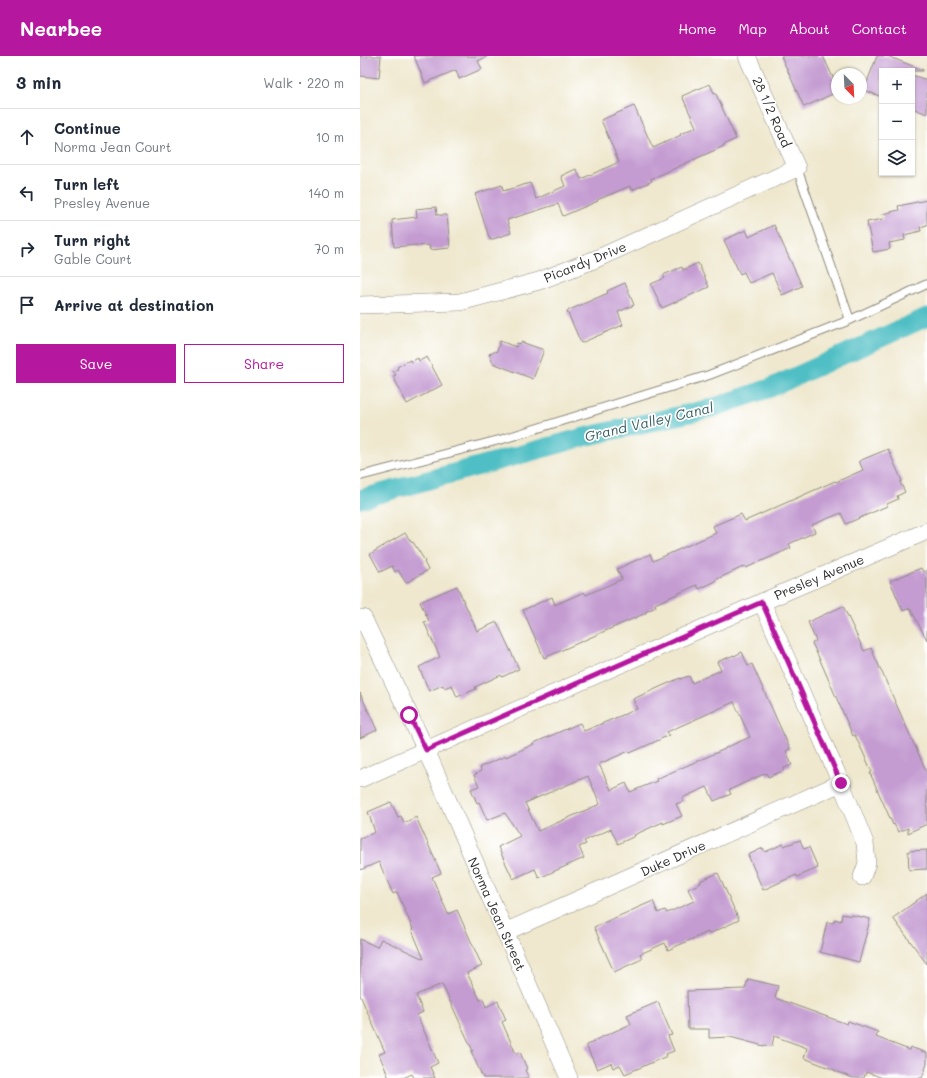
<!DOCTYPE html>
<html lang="en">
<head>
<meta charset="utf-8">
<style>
	body { margin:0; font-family:Mali,sans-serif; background:#f6f6f7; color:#1f2937 }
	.controls { position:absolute; right:12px; top:12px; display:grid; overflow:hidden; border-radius:0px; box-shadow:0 1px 3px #0004 }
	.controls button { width:36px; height:36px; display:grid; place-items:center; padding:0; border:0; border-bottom:1px solid #e0e1e3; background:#fff; color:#1f2937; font:20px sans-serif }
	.compass { position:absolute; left:471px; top:12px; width:36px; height:36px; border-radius:50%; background:#fff; box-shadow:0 1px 3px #0004; rotate:156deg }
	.stop { position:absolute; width:12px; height:12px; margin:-9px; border:3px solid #b5179e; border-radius:50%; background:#fff }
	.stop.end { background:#b5179e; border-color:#fff; box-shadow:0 1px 4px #0008 }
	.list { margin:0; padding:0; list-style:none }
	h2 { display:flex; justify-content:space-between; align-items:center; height:52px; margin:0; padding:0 16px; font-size:17px }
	h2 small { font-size:13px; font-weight:400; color:#747a83 }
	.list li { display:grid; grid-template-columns:26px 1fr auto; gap:12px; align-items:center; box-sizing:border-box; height:56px; padding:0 16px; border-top:1px solid #e0e1e3 }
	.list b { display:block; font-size:15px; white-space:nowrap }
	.list p { margin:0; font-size:13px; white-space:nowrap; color:#747a83 }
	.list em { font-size:13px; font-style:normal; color:#747a83 }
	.actions { display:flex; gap:8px; padding:12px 16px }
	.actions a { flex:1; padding:9px 0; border:1px solid #b5179e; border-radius:0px; text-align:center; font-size:14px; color:#b5179e }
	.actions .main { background:#b5179e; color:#fff }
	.icon { flex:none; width:22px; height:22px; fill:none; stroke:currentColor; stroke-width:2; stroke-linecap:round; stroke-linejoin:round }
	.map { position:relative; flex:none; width:567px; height:1022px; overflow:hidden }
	header { display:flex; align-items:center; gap:24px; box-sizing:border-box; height:56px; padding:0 20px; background:#b5179e; color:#fff }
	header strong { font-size:19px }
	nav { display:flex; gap:22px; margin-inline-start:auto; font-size:14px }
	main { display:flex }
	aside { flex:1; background:#fff }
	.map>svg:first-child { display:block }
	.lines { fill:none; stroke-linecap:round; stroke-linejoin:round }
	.canal { stroke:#50bfc5; stroke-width:19 }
	.building { fill:#c49cd2; fill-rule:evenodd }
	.service-casing { stroke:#8d8a7d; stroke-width:10 }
	.minor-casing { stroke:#8d8a7d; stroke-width:18 }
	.service { stroke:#fff; stroke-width:8 }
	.minor { stroke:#fff; stroke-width:17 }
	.route { stroke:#b5179e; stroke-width:5 }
	.labels { text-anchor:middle; stroke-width:3.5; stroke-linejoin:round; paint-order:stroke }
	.street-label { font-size:13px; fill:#2b2b2b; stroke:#fff }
	.water-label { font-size:14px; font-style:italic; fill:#385f61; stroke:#fff }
</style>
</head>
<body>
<header>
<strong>Nearbee</strong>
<nav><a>Home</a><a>Map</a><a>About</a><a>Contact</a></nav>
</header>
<main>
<aside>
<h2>3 min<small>Walk · 220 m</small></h2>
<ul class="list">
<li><svg class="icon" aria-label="ahead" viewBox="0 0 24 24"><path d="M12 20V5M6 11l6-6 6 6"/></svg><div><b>Continue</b><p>Norma Jean Court</p></div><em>10 m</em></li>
<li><svg class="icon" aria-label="left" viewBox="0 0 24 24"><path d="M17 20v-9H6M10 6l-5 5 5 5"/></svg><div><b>Turn left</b><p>Presley Avenue</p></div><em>140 m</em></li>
<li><svg class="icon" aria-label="right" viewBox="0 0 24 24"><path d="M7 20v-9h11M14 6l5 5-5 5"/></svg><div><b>Turn right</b><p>Gable Court</p></div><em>70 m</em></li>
<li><svg class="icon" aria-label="arrive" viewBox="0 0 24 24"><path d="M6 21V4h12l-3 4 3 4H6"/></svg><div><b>Arrive at destination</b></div></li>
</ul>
<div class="actions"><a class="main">Save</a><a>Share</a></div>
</aside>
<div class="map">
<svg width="567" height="1022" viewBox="0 0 567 1022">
	<rect width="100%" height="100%" fill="#fff"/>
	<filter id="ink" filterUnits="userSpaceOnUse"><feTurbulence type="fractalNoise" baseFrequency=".025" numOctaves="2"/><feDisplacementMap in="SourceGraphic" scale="8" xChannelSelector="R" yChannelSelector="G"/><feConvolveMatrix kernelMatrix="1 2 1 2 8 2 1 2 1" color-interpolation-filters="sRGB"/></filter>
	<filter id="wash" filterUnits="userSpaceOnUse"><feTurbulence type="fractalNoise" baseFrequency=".012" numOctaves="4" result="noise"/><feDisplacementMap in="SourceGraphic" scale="16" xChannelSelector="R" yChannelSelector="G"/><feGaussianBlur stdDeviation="0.9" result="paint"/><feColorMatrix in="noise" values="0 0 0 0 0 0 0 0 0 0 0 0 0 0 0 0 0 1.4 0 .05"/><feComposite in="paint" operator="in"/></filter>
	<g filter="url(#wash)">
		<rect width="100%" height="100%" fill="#efe8cf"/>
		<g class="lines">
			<path class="canal" d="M0,443L224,381L352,352L410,332L567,261"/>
		</g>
		<g id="blocks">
			<path class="building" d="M0,0H21L19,22L0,20Z
				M54,0H128L118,5L122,13L99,23L96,14L65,27Z
				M421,0H463L477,30V36L444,51Z
				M517,0H527L563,14V15H522V41L504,34Z
				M552,19L567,24V58L552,52Z
				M350,28L354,37L355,36L376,83L363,89L364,90L291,123L292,125L272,134L270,130L237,144L238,145L203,160L198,148L147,164L151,177L130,184L115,138L142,129L143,135L170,127L176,143L205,130L201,120L216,113L221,123L259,106L241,64L274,50L293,92L321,79L320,78L336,71L322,40Z
				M567,144V169L560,171L561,175L544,179L545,184L529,187L530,193L513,196L507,166L523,163L522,158L539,154L538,150Z
				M76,151L77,159H87L90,192L70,194L69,189L57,190V189L34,191L32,164L57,161L56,153Z
				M414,169L442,230L422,239L412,217L389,227L384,216L380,218L364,184L386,174L389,181Z
				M338,207L349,231L302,252L291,228L305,222L303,219L322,211L323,214Z
				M265,227L274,249L258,256L263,269L221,287L207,255L248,237L247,235Z
				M140,285L156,291L157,287L160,288L161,286L184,294L173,323L133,307L129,298L137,295Z
				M67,301L82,329L47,348L33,320L36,319L33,315L38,313L37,311L50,304L51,306L58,302L59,305Z
				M528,393L542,425L540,426L545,436L537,440L538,443L527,448V450L486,468L481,457L452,469L455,476L429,488L431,492L386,512L385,510L355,524L356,525L339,533L337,529L295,548L296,551L285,556L286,557L184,602L163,554L192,541L195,549L224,536L226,539L262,523L257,513L290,498L293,505L356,477L353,470L381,458L385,465L475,425L476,426L503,414L499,405Z
				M45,477L52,487L53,486L65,505L64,506L68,514L46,527L38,514L35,516L32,510L20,516L10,498Z
				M561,512L563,516L567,514V584L550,552L543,555L530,525Z
				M97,530L117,575L137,566L159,613L142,621L141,619L115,631L116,633L97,641L92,629L84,632L83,629L69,635L59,611L80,601L64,566L69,565L60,546Z
				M483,550L504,595L511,592L567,717V768L548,777V772L538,776L534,768L533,769L510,717L512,716L495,679L493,680L460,604L452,587L456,585L448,566Z
				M382,596L388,610L392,608L430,693L426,695L432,709L424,712L425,714L408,721L406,717L369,734L371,738L354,745L347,731L322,742L324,745L316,748L322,760L303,768V766L274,779L275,780L258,788L251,773L224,785L226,788L219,791L224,802L179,822L175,813L153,823L138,791L160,780L145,757L127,764L119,746L117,747L111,733L119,730L114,719L121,715L120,711L146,700V701L174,688V687L220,667L224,675L277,653L273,643L320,622V623L329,620L332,627L361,614L357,606L374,599V600ZM374,646L390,681L365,692V693L296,723L297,725L270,736L266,727L251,734L239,708L269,695L270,697L299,684L309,679L307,676ZM228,720L240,748L178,775L165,747Z
				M0,637L17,674L0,682Z
				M31,746L38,761L41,760L44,767L56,761L81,817L72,821L88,858L97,854L122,910L107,917L120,944L123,943L126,951L138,945L146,964L142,966L156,998L160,996L167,1013L165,1014L169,1022H123L111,995H113L82,928L56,939L63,956L57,959L78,1007L70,1011L75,1022H54L52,1018L43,1022H29L19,998L25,996L0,939V883L17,891L21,883L64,903L52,874L53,873L37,836L33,838L19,806L0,814V783L15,776L8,756Z
				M440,784L444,793L449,791L458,812L437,821L436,819L403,834L388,799L403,792L405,796L423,788L424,790Z
				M567,794V813L549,814L548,795Z
				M358,817L379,864L349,878L348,876L308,894L305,887L280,898L282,903L254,916L234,871L293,845L298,857L305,854L307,857L334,845L328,833L341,827L340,825Z
				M567,837V908L533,862Z
				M482,858L492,860V859L510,863L499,906L460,896L467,866L473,867L475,863L481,865Z
				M388,923L418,930L415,942L487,968L488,965L518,976L516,981L549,994L550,991L567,997V1008L562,1022H523L506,1016L504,1022H493L475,1015V1014L444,1002L447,992L414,980L412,990L404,989V990L370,981L349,982V973H328L327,935L385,933Z
				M298,946L312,979L308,980L314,995L306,998L307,1000L265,1018L260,1009L253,1012L251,1007L237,1013L226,989L234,986L233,985L271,968L267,959Z"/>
		</g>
	</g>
	<g filter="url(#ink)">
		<use href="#blocks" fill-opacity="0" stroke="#8d8a7d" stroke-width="1"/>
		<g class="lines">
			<defs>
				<path id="service" d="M437,112L490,264
					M0,420L143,383L349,319L490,264L567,228"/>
				<path id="minor" d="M0,249L100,246L179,225L236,203L437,112L387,0
					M402,546L481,727L505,787L507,807L502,821
					M3,562L66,694L209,1022
					M0,723L402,546L567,475
					M145,876L481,727"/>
			</defs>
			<use href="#service" class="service-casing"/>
			<use href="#minor" class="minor-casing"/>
			<use href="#service" class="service"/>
			<use href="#minor" class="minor"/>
		</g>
	</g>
	<g class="lines" filter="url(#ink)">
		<path class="route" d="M49,659L66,694L402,546L481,727"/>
	</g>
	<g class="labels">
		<g class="street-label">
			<text transform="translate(412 56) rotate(66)" y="5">28 1/2 Road</text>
			<text transform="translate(225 206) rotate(-22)" y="5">Picardy Drive</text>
			<text transform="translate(459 521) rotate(-23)" y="5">Presley Avenue</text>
			<text transform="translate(313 802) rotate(-24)" y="5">Duke Drive</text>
			<text transform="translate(137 858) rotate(66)" y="5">Norma Jean Street</text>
		</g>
		<g class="water-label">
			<text transform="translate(289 366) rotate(-13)" y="5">Grand Valley Canal</text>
		</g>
	</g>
</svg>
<div class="controls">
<button>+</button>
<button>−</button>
<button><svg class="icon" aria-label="layers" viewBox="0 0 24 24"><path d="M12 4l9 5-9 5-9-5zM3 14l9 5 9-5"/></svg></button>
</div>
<svg class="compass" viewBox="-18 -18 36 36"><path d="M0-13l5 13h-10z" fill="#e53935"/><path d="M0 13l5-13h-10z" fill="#747a83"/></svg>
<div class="stop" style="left:49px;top:659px"></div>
<div class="stop end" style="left:481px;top:727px"></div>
</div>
</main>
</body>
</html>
